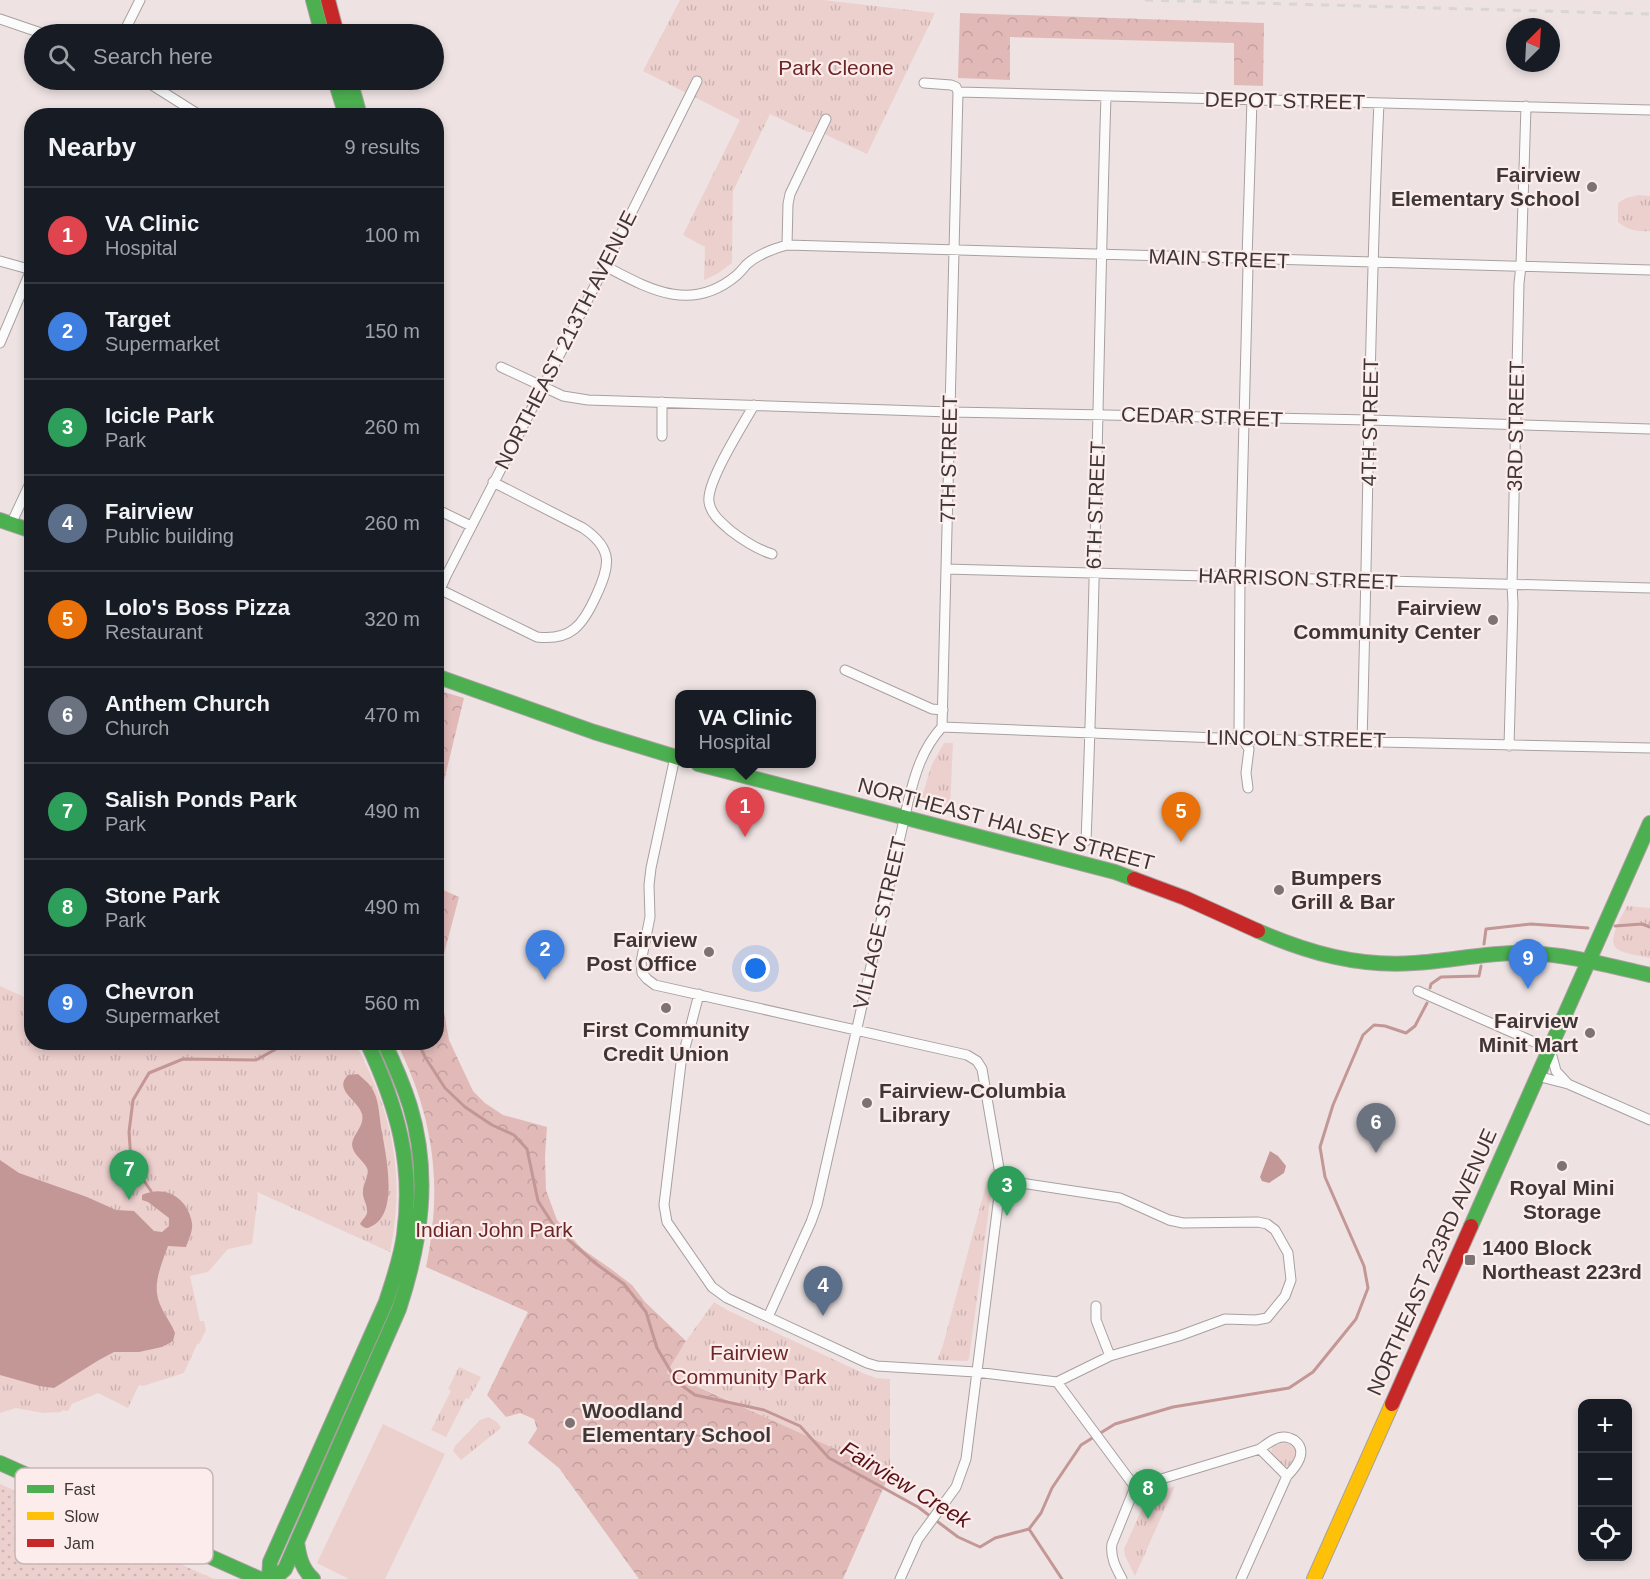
<!DOCTYPE html>
<html lang="en">
<head>
<meta charset="utf-8">
<style>
	body { margin:0; font-family:Arial,sans-serif; background:#20242c; color:#f1f3f6 }
	.controls { position:absolute; right:18px; bottom:18px; display:grid; overflow:hidden; border-radius:12px; box-shadow:0 3px 9px #0003 }
	.controls button { width:54px; height:54px; display:grid; place-items:center; padding:0; border:0; border-bottom:2px solid #363941; background:#171b24; color:#f1f3f6; font:30px sans-serif }
	.compass { position:absolute; left:1506px; top:18px; width:54px; height:54px; border-radius:50%; background:#171b24; box-shadow:0 3px 9px #0003; rotate:24deg }
	.you { position:absolute; left:756px; top:969px; width:21px; height:21px; margin:-15px; border:4px solid #fff; border-radius:50%; background:#1a73e8; box-shadow:0 0 0 9px #1a73e833 }
	.badge { display:grid; place-items:center; width:39px; height:39px; border-radius:50%; background:#ea580c; color:#fff; font-size:20px; font-weight:700 }
	.pin { position:absolute; translate:-50% -50px; filter:drop-shadow(0 2px 3px #0008) }
	.pin::after { content:''; position:absolute; top:32px; width:21px; height:18px; background:inherit; clip-path:polygon(0 0,100% 0,50% 100%) }
	.popup { position:absolute; left:675px; top:690px; width:141px; height:78px; box-sizing:border-box; display:grid; place-content:center; border-radius:12px; background:#171b24; filter:drop-shadow(0 2px 4px #0005); font-size:20px; white-space:nowrap; color:#9ea1a6 }
	.popup b { font-size:22px; color:#f1f3f6 }
	.popup::after { content:''; position:absolute; left:50%; top:100%; margin-left:-12px; border:12px solid transparent; border-top-color:#171b24 }
	.list { margin:0; padding:0; list-style:none }
	h2 { display:flex; justify-content:space-between; align-items:center; height:78px; margin:0; padding:0 24px; font-size:26px }
	h2 small { font-size:20px; font-weight:400; color:#9ea1a6 }
	.list li { display:grid; grid-template-columns:39px 1fr auto; gap:18px; align-items:center; box-sizing:border-box; height:96px; padding:0 24px; border-top:2px solid #363941 }
	.list b { display:block; font-size:22px; white-space:nowrap }
	.list p { margin:0; font-size:20px; white-space:nowrap; color:#9ea1a6 }
	.list em { font-size:20px; font-style:normal; color:#9ea1a6 }
	.icon { flex:none; width:33px; height:33px; fill:none; stroke:currentColor; stroke-width:2; stroke-linecap:round; stroke-linejoin:round }
	.map { position:relative; flex:none; width:1650px; height:1579px; overflow:hidden }
	.search { position:absolute; background:#171b24; box-shadow:0 3px 9px #0003; left:24px; top:24px; width:420px; height:66px; display:flex; align-items:center; gap:15px; box-sizing:border-box; padding:0 21px; border-radius:33px; color:#9ea1a6; font-size:22px }
	.panel { position:absolute; background:#171b24; box-shadow:0 3px 9px #0003; left:24px; top:108px; width:420px; height:942px; border-radius:24px }
	.map>svg:first-child { display:block }
	.grass { fill:url(#grass-dots) }
	.forest { fill:url(#forest-crowns) }
	.park { fill:url(#park-tufts) }
	.pitch { fill:#ecd0ce }
	.water { fill:#c39795 }
	.lines { fill:none; stroke-linecap:round; stroke-linejoin:round }
	.stream { stroke:#c39795; stroke-width:3 }
	.street-casing { stroke:#a8a0a0; stroke-width:11 }
	.fast-casing { stroke:#a8a0a0; stroke-width:16 }
	.slow-casing { stroke:#a8a0a0; stroke-width:16 }
	.jam-casing { stroke:#a8a0a0; stroke-width:16 }
	.street { stroke:#fcfbfb; stroke-width:9 }
	.fast { stroke:#4caf50; stroke-width:14 }
	.slow { stroke:#ffc107; stroke-width:14 }
	.jam { stroke:#c62828; stroke-width:14 }
	.rail { stroke:#d8d5d5; stroke-width:3; stroke-dasharray:8 8; stroke-linecap:butt }
	.poi-dot { fill:#7c7372; stroke:#fcedec; stroke-width:2 }
	.labels { text-anchor:middle; stroke-width:4.5; stroke-linejoin:round; paint-order:stroke }
	.park-label { font-size:21px; fill:#6e2526; stroke:#fcedec }
	.street-label { font-size:21px; fill:#3e3736; stroke:#fcedec }
	.poi-label { font-size:21px; font-weight:bold; fill:#3e3736; stroke:#fcedec; text-anchor:end }
	.water-label { font-size:22px; font-style:italic; fill:#5a1116; stroke:#fcedec }
	.key { fill:#fcedec; stroke:#c3b6b5; stroke-width:1.5 }
	.key-label { font-size:16px; fill:#3e3736 }
</style>
</head>
<body>
<div class="map">
<svg width="1650" height="1579" viewBox="0 0 1650 1579">
	<defs>
		<pattern id="grass-dots" width="8" height="8" patternUnits="userSpaceOnUse" patternTransform="scale(1.5)"><rect width="8" height="8" fill="#ecd0ce"/><path d="M2 2h.1M6 6h.1" fill="none" stroke="#cbb3b2" stroke-width="1.8" stroke-linecap="round"/></pattern>
		<pattern id="forest-crowns" width="20" height="18" patternUnits="userSpaceOnUse" patternTransform="scale(1.5)"><rect width="20" height="18" fill="#e1bab8"/><path d="M2 6a3 3 0 1 1 6 0M12 15a3 3 0 1 1 6 0" fill="none" stroke="#c2a09f"/></pattern>
		<pattern id="park-tufts" width="24" height="20" patternUnits="userSpaceOnUse" patternTransform="scale(1.5)"><rect width="24" height="20" fill="#ecd0ce"/><path d="M3 7l-1-3M5 7V3M7 7l1-3M15 17l-1-3M17 17v-4M19 17l1-3" fill="none" stroke="#cbb3b2"/></pattern>
	</defs>
	<rect width="100%" height="100%" fill="#eee3e2"/>
	<path class="grass" d="M0,1484L214,1579H0Z"/>
	<path class="forest" d="M960,13L1264,23L1263,86L1234,85V43L1010,37V80L958,78Z
		M437,690L464,698L437,810L436,690Z
		M437,877L441,889L459,897L440,969L442,1000L449,1040L473,1091L485,1103L503,1115L547,1127L545,1157L546,1190L557,1220L581,1248L611,1269L632,1285L645,1302L686,1341L667,1373L890,1473L843,1579H639L559,1468L528,1443L537,1429L534,1419L520,1413L506,1417L487,1395L528,1312L426,1267C443,1185 434,1118 397,1043L436,1042Z"/>
	<path class="park" d="M680,0H823L935,13L867,154L820,132H808L770,114L733,191L732,263L717,274L704,280L705,247L683,235L740,120L643,71Z
		M1639,195L1650,196V231C1638,232 1627,230 1618,222V203L1626,198Z
		M944,743H953L950,811L920,803L932,764Z
		M1627,906L1650,908V958C1642,956 1624,954 1617,949C1606,941 1622,916 1627,906Z
		M0,986L31,1000L32,1042L355,1043C392,1112 406,1173 390,1252L257,1192L258,1196L252,1244L228,1249L208,1272L190,1276L200,1321H204L206,1330L199,1344H197L184,1373L143,1386L139,1385L128,1408L98,1393L72,1404L68,1411L62,1410L61,1412L43,1413L16,1408L0,1413Z
		M992,1169H994L995,1186L991,1193L969,1359L967,1361L937,1360L943,1345L987,1181Z
		M714,1302L727,1310L865,1374L876,1378L890,1379V1474L667,1372L686,1341Z
		M459,1367L481,1377L469,1399L466,1398L446,1437L431,1430L451,1391L448,1389Z
		M489,1417L498,1423L501,1428L461,1460L453,1451L455,1446L480,1420Z
		M1287,1442C1293,1444 1296,1448 1297,1453L1292,1466L1287,1468L1284,1467L1271,1452L1273,1446Z
		M1175,1486L1135,1576L1125,1556L1124,1549L1148,1495Z"/>
	<path class="pitch" d="M383,1424L445,1454L385,1579H349L317,1563Z"/>
	<path class="water" d="M358,1074C362,1078 368,1082 371,1087C379,1098 379,1114 381,1127C385,1151 400,1213 372,1226C367,1229 365,1229 360,1224C362,1220 366,1217 367,1213C368,1204 362,1199 363,1191C363,1183 370,1175 367,1168C363,1160 352,1154 352,1144C353,1134 365,1126 362,1114C358,1100 333,1090 348,1075Z
		M1270,1151L1278,1156L1286,1166L1284,1173L1269,1183L1262,1181L1260,1177Z
		M0,1160L19,1173L87,1197L116,1210L134,1211L154,1231L162,1232L169,1226V1218L148,1202L142,1200V1195C165,1184 188,1198 192,1223C193,1231 189,1239 186,1247L168,1246C163,1260 155,1278 157,1293C158,1307 170,1320 175,1333L173,1341L162,1347L139,1352H114L99,1360L54,1388L39,1386L0,1375Z"/>
	<g class="lines">
		<path class="stream" d="M1615,926L1642,924L1650,927
			M1484,944L1486,929L1531,924L1588,928
			M1430,988L1431,984L1441,977L1479,976L1481,966
			M418,1042L425,1057L445,1088L465,1107L492,1125L514,1135L527,1149L538,1201L556,1229L595,1263L624,1284L646,1312L657,1348L677,1382L695,1395L764,1410L800,1426L829,1458L918,1507L958,1537L980,1547L995,1538L1029,1529L1041,1513L1052,1488L1081,1445L1115,1424L1173,1407L1289,1388L1313,1372L1356,1319L1368,1288L1364,1266L1325,1177L1320,1147L1333,1105L1363,1035L1374,1025L1385,1026L1406,1033L1415,1026L1427,1003
			M134,1170L131,1160L129,1132L133,1100L149,1073L183,1059L256,1060L289,1042
			M144,1181L151,1191
			M1029,1529L1062,1579"/>
		<defs>
			<path id="street" d="M0,19L44,34
				M123,34L140,0
				M144,80L201,116
				M924,83L951,85L956,87L958,92
				M958,92L1650,110
				M787,245L788,204L790,194L826,119
				M0,261L32,270
				M605,266C649,289 691,314 737,275C740,272 743,269 746,265C758,254 772,249 787,245L1650,270
				M0,343L31,270
				M501,367L563,396L588,400L950,412L1370,420L1650,429
				M754,405C743,425 706,482 709,502C711,515 722,523 731,531C744,541 756,549 772,554
				M662,436V402
				M436,509L471,526
				M11,524L32,479
				M946,569L1650,588
				M441,590L537,637C571,641 583,625 596,596C610,566 614,549 583,528L493,482
				M436,599L446,576L605,266L697,81
				M845,670L932,709L943,710
				M942,727L1243,739L1650,748
				M1362,741C1368,528 1369,315 1379,103
				M1509,746L1513,604L1512,585L1519,283L1521,266L1526,106
				M675,757L651,868L649,885L650,917L641,962L642,973L647,979L655,985L967,1055L977,1061L982,1069L1001,1180L966,1459L956,1487L918,1539L900,1579
				M1248,788L1246,773L1249,749L1239,733L1240,577L1248,266L1247,259L1252,100
				M1086,841C1096,593 1098,344 1106,96
				M1418,991L1550,1049L1556,1071L1568,1084
				M699,994L681,1063L664,1205L667,1222L712,1287L727,1298L867,1363L877,1366L976,1372L1057,1382L1135,1487
				M1537,1076L1568,1084L1650,1120
				M1001,1180L1120,1198L1169,1220L1183,1223L1258,1222L1267,1224L1275,1230L1288,1253L1291,1280L1285,1296L1267,1318L1256,1320L1225,1319L1179,1336L1110,1356L1057,1382
				M1096,1306V1320L1110,1356
				M768,1317L811,1222L817,1205L908,802C915,774 922,749 942,727L958,92
				M1260,1449L1287,1476
				M1135,1487L1260,1449C1267,1444 1276,1436 1285,1437C1288,1437 1292,1439 1294,1440C1309,1451 1296,1467 1287,1476L1241,1579
				M1122,1579C1116,1568 1110,1557 1112,1544L1135,1487"/>
			<path id="fast" d="M313,0L322,34
				M335,80L346,116
				M350,80L360,116
				M0,520L32,531
				M436,676L594,732L679,758
				M698,764L1115,872L1134,879
				M1258,931C1309,953 1358,967 1414,963C1449,961 1484,953 1519,953C1564,953 1607,965 1650,975
				M1471,1226L1650,823
				M0,1463L260,1579
				M297,1542C299,1557 302,1569 313,1579
				M269,1579L270,1562L386,1302C393,1280 401,1258 404,1235C414,1164 397,1106 367,1042
				M274,1579L285,1569L399,1309C421,1242 431,1175 410,1106C403,1084 394,1063 384,1042"/>
			<path id="slow" d="M1314,1579L1392,1404"/>
			<path id="jam" d="M328,0L337,34
				M1134,879L1185,898L1258,931
				M1392,1404L1471,1226"/>
		</defs>
		<use href="#street" class="street-casing"/>
		<use href="#fast" class="fast-casing"/>
		<use href="#slow" class="slow-casing"/>
		<use href="#jam" class="jam-casing"/>
		<use href="#street" class="street"/>
		<use href="#fast" class="fast"/>
		<use href="#slow" class="slow"/>
		<use href="#jam" class="jam"/>
		<path class="rail" d="M1145,0L1650,14"/>
	</g>
	<g class="poi-dot">
		<circle cx="1592" cy="187" r="6"/>
		<circle cx="1493" cy="620" r="6"/>
		<circle cx="1279" cy="890" r="6"/>
		<circle cx="709" cy="952" r="6"/>
		<circle cx="666" cy="1008" r="6"/>
		<circle cx="1590" cy="1033" r="6"/>
		<circle cx="867" cy="1103" r="6"/>
		<circle cx="1562" cy="1166" r="6"/>
		<rect x="1464" y="1254" width="12" height="12" rx="3"/>
		<circle cx="570" cy="1423" r="6"/>
	</g>
	<g class="labels">
		<g class="park-label">
			<text x="836" y="75">Park Cleone</text>
			<text x="494" y="1237">Indian John Park</text>
			<text x="749" y="1360">Fairview<tspan x="749" dy="24">Community Park</tspan></text>
		</g>
		<g class="street-label">
			<text transform="translate(1285 101) rotate(1)" y="7">DEPOT STREET</text>
			<text transform="translate(1219 259) rotate(2)" y="7">MAIN STREET</text>
			<text transform="translate(566 340) rotate(-63)" y="7">NORTHEAST 213TH AVENUE</text>
			<text transform="translate(1202 417) rotate(2)" y="7">CEDAR STREET</text>
			<text transform="translate(1370 422) rotate(-89)" y="7">4TH STREET</text>
			<text transform="translate(1516 426) rotate(-89)" y="7">3RD STREET</text>
			<text transform="translate(949 459) rotate(-89)" y="7">7TH STREET</text>
			<text transform="translate(1096 505) rotate(-88)" y="7">6TH STREET</text>
			<text transform="translate(1298 579) rotate(2)" y="7">HARRISON STREET</text>
			<text transform="translate(1296 739) rotate(1)" y="7">LINCOLN STREET</text>
			<text transform="translate(1006 824) rotate(15)" y="7">NORTHEAST HALSEY STREET</text>
			<text transform="translate(880 923) rotate(-77)" y="7">VILLAGE STREET</text>
			<text transform="translate(1432 1262) rotate(-66)" y="7">NORTHEAST 223RD AVENUE</text>
		</g>
		<g class="poi-label">
			<text x="1580" y="182">Fairview<tspan x="1580" dy="24">Elementary School</tspan></text>
			<text x="1481" y="615">Fairview<tspan x="1481" dy="24">Community Center</tspan></text>
			<text x="1291" y="885" text-anchor="start">Bumpers<tspan x="1291" dy="24">Grill &amp; Bar</tspan></text>
			<text x="697" y="947">Fairview<tspan x="697" dy="24">Post Office</tspan></text>
			<text x="1578" y="1028">Fairview<tspan x="1578" dy="24">Minit Mart</tspan></text>
			<text x="666" y="1037" text-anchor="middle">First Community<tspan x="666" dy="24">Credit Union</tspan></text>
			<text x="879" y="1098" text-anchor="start">Fairview-Columbia<tspan x="879" dy="24">Library</tspan></text>
			<text x="1562" y="1195" text-anchor="middle">Royal Mini<tspan x="1562" dy="24">Storage</tspan></text>
			<text x="1482" y="1255" text-anchor="start">1400 Block<tspan x="1482" dy="24">Northeast 223rd</tspan></text>
			<text x="582" y="1418" text-anchor="start">Woodland<tspan x="582" dy="24">Elementary School</tspan></text>
		</g>
		<g class="water-label">
			<text transform="translate(906 1484) rotate(31)" y="8">Fairview Creek</text>
		</g>
	</g>
	<rect x="15" y="1468" width="198" height="96" rx="9" class="key"/>
	<rect x="27" y="1485" width="27" height="8" fill="#4caf50"/>
	<rect x="27" y="1512" width="27" height="8" fill="#ffc107"/>
	<rect x="27" y="1539" width="27" height="8" fill="#c62828"/>
	<g class="key-label">
		<text x="64" y="1495">Fast</text>
		<text x="64" y="1522">Slow</text>
		<text x="64" y="1549">Jam</text>
	</g>
</svg>
<div class="controls">
<button>+</button>
<button>−</button>
<button><svg class="icon" aria-label="locate" viewBox="0 0 24 24"><circle cx="12" cy="12" r="6"/><path d="M12 2v4M12 18v4M2 12h4M18 12h4"/></svg></button>
</div>
<svg class="compass" viewBox="-18 -18 36 36"><path d="M0-13l5 13h-10z" fill="#e53935"/><path d="M0 13l5-13h-10z" fill="#9ea1a6"/></svg>
<div class="you"></div>
<div class="pin badge" style="left:745px;top:837px;background:#e0444e">1</div>
<div class="popup"><b>VA Clinic</b>Hospital</div>
<div class="pin badge" style="left:545px;top:980px;background:#3f7fe0">2</div>
<div class="pin badge" style="left:1007px;top:1216px;background:#2e9e5b">3</div>
<div class="pin badge" style="left:823px;top:1316px;background:#5c6f8a">4</div>
<div class="pin badge" style="left:1181px;top:842px;background:#e8710a">5</div>
<div class="pin badge" style="left:1376px;top:1153px;background:#6b7280">6</div>
<div class="pin badge" style="left:129px;top:1200px;background:#2e9e5b">7</div>
<div class="pin badge" style="left:1148px;top:1519px;background:#2e9e5b">8</div>
<div class="pin badge" style="left:1528px;top:989px;background:#3f7fe0">9</div>
<div class="search"><svg class="icon" aria-label="search" viewBox="0 0 24 24"><circle cx="10" cy="10" r="6"/><path d="M15 15l6 6"/></svg>Search here</div>
<section class="panel">
<h2>Nearby<small>9 results</small></h2>
<ul class="list">
<li><span class="badge" style="background:#e0444e">1</span><div><b>VA Clinic</b><p>Hospital</p></div><em>100 m</em></li>
<li><span class="badge" style="background:#3f7fe0">2</span><div><b>Target</b><p>Supermarket</p></div><em>150 m</em></li>
<li><span class="badge" style="background:#2e9e5b">3</span><div><b>Icicle Park</b><p>Park</p></div><em>260 m</em></li>
<li><span class="badge" style="background:#5c6f8a">4</span><div><b>Fairview</b><p>Public building</p></div><em>260 m</em></li>
<li><span class="badge" style="background:#e8710a">5</span><div><b>Lolo's Boss Pizza</b><p>Restaurant</p></div><em>320 m</em></li>
<li><span class="badge" style="background:#6b7280">6</span><div><b>Anthem Church</b><p>Church</p></div><em>470 m</em></li>
<li><span class="badge" style="background:#2e9e5b">7</span><div><b>Salish Ponds Park</b><p>Park</p></div><em>490 m</em></li>
<li><span class="badge" style="background:#2e9e5b">8</span><div><b>Stone Park</b><p>Park</p></div><em>490 m</em></li>
<li><span class="badge" style="background:#3f7fe0">9</span><div><b>Chevron</b><p>Supermarket</p></div><em>560 m</em></li>
</ul>
</section>
</div>
</body>
</html>
